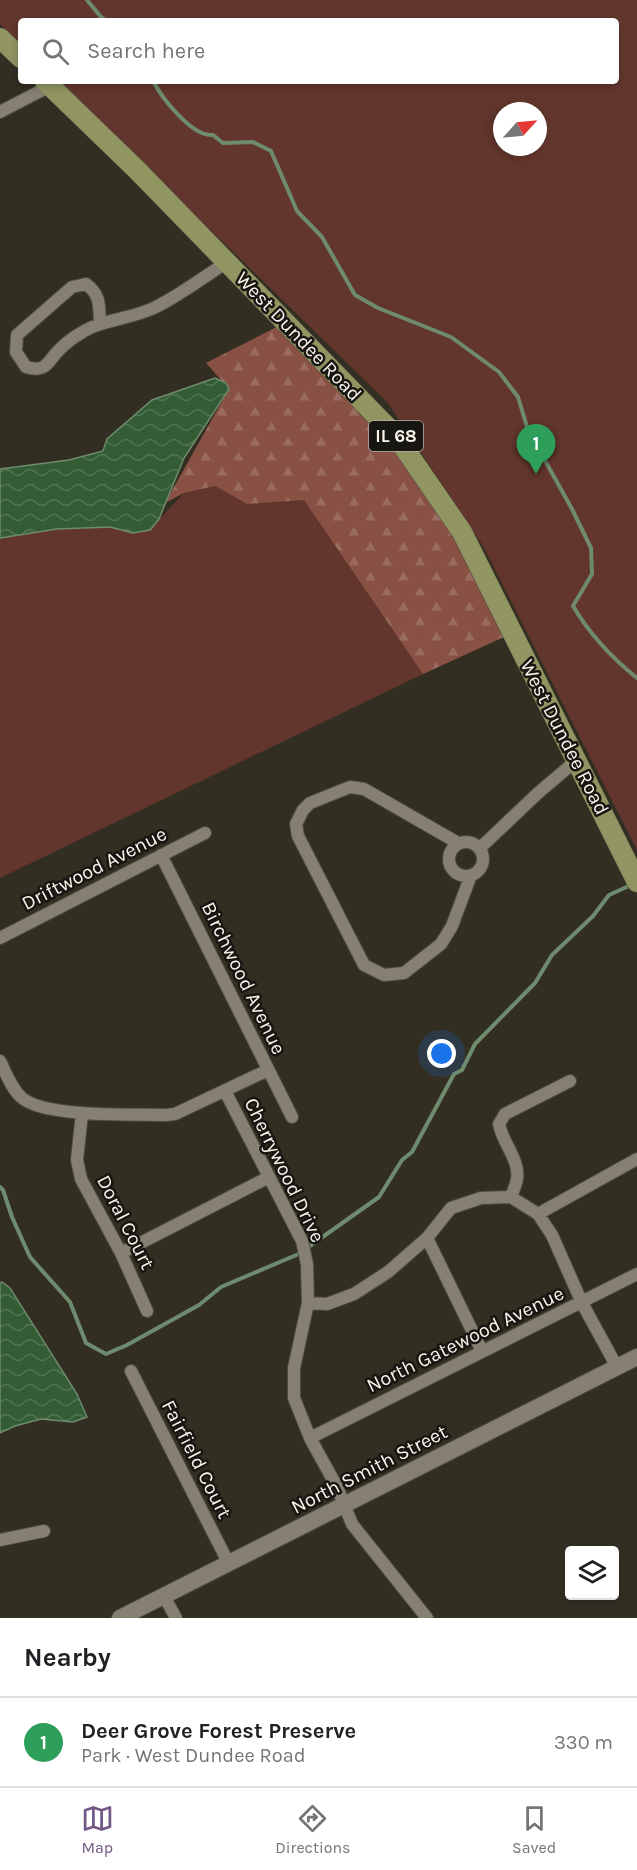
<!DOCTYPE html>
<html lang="en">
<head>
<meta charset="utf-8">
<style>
	body { margin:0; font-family:Karla,sans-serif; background:#f6f6f6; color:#202124 }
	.controls { position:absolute; right:18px; bottom:18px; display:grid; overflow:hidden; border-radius:6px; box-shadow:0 3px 9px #0003 }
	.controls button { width:54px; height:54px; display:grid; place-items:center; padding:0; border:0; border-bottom:2px solid #e0e0e0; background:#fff; color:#202124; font:30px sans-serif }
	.compass { position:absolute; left:493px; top:102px; width:54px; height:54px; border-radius:50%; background:#fff; box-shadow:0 3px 9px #0003; rotate:63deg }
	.you { position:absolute; left:442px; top:1054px; width:21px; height:21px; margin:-15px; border:4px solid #fff; border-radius:50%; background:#1a73e8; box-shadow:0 0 0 9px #1a73e833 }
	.badge { display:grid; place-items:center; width:39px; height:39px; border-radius:50%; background:#715885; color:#fff; font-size:20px; font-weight:700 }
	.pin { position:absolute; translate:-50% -50px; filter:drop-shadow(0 2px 3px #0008) }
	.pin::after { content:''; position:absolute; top:32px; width:21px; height:18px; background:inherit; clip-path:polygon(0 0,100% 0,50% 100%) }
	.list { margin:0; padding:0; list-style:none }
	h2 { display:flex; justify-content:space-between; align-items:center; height:78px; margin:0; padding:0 24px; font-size:26px }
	h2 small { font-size:20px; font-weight:400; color:#757577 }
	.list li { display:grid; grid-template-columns:39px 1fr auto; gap:18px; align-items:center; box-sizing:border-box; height:90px; padding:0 24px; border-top:2px solid #e0e0e0 }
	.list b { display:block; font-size:22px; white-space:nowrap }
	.list p { margin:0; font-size:20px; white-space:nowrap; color:#757577 }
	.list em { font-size:20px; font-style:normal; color:#757577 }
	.icon { flex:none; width:33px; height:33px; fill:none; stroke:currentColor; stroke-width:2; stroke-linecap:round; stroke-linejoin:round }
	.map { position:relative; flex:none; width:637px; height:1618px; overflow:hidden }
	.search { position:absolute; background:#fff; box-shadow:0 3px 9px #0003; left:18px; right:18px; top:18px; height:66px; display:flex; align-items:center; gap:15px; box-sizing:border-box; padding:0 21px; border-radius:6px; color:#757577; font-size:22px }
	.sheet { height:168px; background:#fff }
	nav { display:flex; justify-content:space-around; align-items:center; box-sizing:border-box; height:84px; border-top:2px solid #e0e0e0; background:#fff; font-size:16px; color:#757577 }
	nav a { display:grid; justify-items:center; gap:3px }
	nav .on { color:#715885 }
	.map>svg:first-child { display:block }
	.green { fill:#62362c; fill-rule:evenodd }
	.forest { fill:url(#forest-firs) }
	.water { fill:url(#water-waves); stroke:#6f8b6d; stroke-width:1.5 }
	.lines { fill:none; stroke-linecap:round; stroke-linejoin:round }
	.stream { stroke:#6f8b6d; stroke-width:4 }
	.street-casing { stroke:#4f4c41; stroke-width:14 }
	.secondary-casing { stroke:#4f4c41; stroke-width:18 }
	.primary-casing { stroke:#4f4c41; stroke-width:21 }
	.street { stroke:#868072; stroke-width:12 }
	.secondary { stroke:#868072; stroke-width:16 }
	.primary { stroke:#909562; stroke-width:20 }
	.labels { text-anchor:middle; stroke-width:5; stroke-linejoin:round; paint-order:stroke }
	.shield { fill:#181611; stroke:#b5b2ab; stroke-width:1.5 }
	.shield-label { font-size:18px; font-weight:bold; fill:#f8f5ed }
	.street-label { font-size:20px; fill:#f8f5ed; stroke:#181611 }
</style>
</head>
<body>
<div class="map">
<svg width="637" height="1618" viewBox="0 0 637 1618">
	<defs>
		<pattern id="forest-firs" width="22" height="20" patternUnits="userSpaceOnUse" patternTransform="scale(1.5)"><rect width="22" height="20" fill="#895144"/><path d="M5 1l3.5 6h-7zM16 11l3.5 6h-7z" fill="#9a6b5f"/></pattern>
		<pattern id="water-waves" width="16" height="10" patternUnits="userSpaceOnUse" patternTransform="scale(1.5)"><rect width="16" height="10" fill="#345d36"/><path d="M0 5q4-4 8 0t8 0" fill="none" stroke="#527553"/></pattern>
	</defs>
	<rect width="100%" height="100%" fill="#332e22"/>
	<path class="green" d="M0,0H637V850L483,546L388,403L58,81H616V21H21V44L0,24ZM502,111H538V147H502Z
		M215,486L247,504L271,496L304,499L423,674L0,878V538L57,529L110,527L133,533L149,530L184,493Z"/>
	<path class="forest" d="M286,322L434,491L513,633L423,674L304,500L247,504L215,486L184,493L165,503L229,389L206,363Z"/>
	<path class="water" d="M215,378L226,383L229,389L184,458L159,519L150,530L133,533L110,527L57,529L0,538V469L69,460L103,451L107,439L152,400Z
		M2,1282L10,1288L77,1394L87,1417L73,1422L41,1419L15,1426L0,1433V1283Z"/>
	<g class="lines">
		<path class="stream" d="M87,0L101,17L107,21
			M153,81C162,98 192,137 213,135L223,143L253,142L271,151L297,211L322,237L355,295L378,308L451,337L499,372L518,397L528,430L572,509L591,548L592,574L573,606C589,633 612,658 637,678
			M0,1187L3,1190L12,1217L30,1257L70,1302L86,1343L106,1354L127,1345L199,1305L221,1287L301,1253
			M307,1248L379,1197L402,1160L412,1152L454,1074L462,1070L475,1044L535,983L552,955L593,916L609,895L631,885"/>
		<defs>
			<path id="street" d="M0,112L50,86
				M100,324C99,306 101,295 86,284L72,287L17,335L16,352L26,367C47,373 47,362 59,350C65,344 74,337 81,333C103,319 132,319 156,307C180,295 204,277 227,262
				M449 859a17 17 0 1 1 34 0a17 17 0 1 1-34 0Z
				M458,843L364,789L350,787L310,803L303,810L296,824L298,836L364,965L384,975L404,973L441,944L452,926L471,875
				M480,848L538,793L577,760
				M161,855L292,1117
				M0,938L205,833
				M0,1061C6,1073 11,1088 21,1097C43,1118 134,1114 166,1115L175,1114L268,1070
				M225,1091L302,1241L307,1264L308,1303L294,1368V1398L310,1438L337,1487L352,1524L427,1618
				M82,1113L77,1160L81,1179L121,1253L147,1311
				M511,1197L538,1214L552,1235L582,1303L617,1367
				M511,1197C513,1191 516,1185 517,1179C520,1160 502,1142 499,1124L505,1114L570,1081
				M538,1214L637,1159
				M427,1238L482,1351
				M121,1253L269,1177
				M308,1303L327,1304L354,1294L388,1272L427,1238L451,1208L481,1198L511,1197
				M131,1371L229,1564
				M310,1438L637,1274
				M0,1540L44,1531
				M164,1596L176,1618"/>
			<path id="secondary" d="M120,1618L637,1357"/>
			<path id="primary" d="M0,38L21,58
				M45,81L137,170L396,436L462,532L637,882"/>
		</defs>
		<use href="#street" class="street-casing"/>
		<use href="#secondary" class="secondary-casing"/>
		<use href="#primary" class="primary-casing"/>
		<use href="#street" class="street"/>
		<use href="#secondary" class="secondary"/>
		<use href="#primary" class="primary"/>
	</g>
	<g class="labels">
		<rect class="shield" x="369" y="421" width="54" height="30" rx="4.5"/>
		<g class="shield-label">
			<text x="396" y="442">IL 68</text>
		</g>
		<g class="street-label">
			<text transform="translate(299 336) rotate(46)" y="7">West Dundee Road</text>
			<text transform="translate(565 737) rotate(63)" y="7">West Dundee Road</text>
			<text transform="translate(94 868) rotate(-27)" y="7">Driftwood Avenue</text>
			<text transform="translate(244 978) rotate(64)" y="7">Birchwood Avenue</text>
			<text transform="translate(285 1170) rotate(64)" y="7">Cherrywood Drive</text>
			<text transform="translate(126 1222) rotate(63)" y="7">Doral Court</text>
			<text transform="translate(465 1339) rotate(-26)" y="7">North Gatewood Avenue</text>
			<text transform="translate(197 1459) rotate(63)" y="7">Fairfield Court</text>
			<text transform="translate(369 1469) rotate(-27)" y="7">North Smith Street</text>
		</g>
	</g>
</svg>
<div class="controls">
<button><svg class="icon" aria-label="layers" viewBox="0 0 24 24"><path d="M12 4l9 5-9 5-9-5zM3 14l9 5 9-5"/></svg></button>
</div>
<svg class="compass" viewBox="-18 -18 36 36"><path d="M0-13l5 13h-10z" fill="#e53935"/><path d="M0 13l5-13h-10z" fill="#757577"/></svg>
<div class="you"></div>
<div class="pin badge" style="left:536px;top:474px;background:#2e9e5b">1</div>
<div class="search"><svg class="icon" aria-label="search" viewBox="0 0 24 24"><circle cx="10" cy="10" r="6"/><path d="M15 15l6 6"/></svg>Search here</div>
</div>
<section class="sheet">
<h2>Nearby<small></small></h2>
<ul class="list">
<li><span class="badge" style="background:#2e9e5b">1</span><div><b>Deer Grove Forest Preserve</b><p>Park · West Dundee Road</p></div><em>330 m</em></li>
</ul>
</section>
<nav>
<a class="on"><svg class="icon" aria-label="map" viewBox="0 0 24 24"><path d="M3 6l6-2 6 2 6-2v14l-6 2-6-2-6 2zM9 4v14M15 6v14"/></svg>Map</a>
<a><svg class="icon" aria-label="directions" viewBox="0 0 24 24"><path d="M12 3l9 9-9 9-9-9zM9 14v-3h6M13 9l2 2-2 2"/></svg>Directions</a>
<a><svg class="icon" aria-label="saved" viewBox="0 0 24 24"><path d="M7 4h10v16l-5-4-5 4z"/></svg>Saved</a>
</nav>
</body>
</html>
